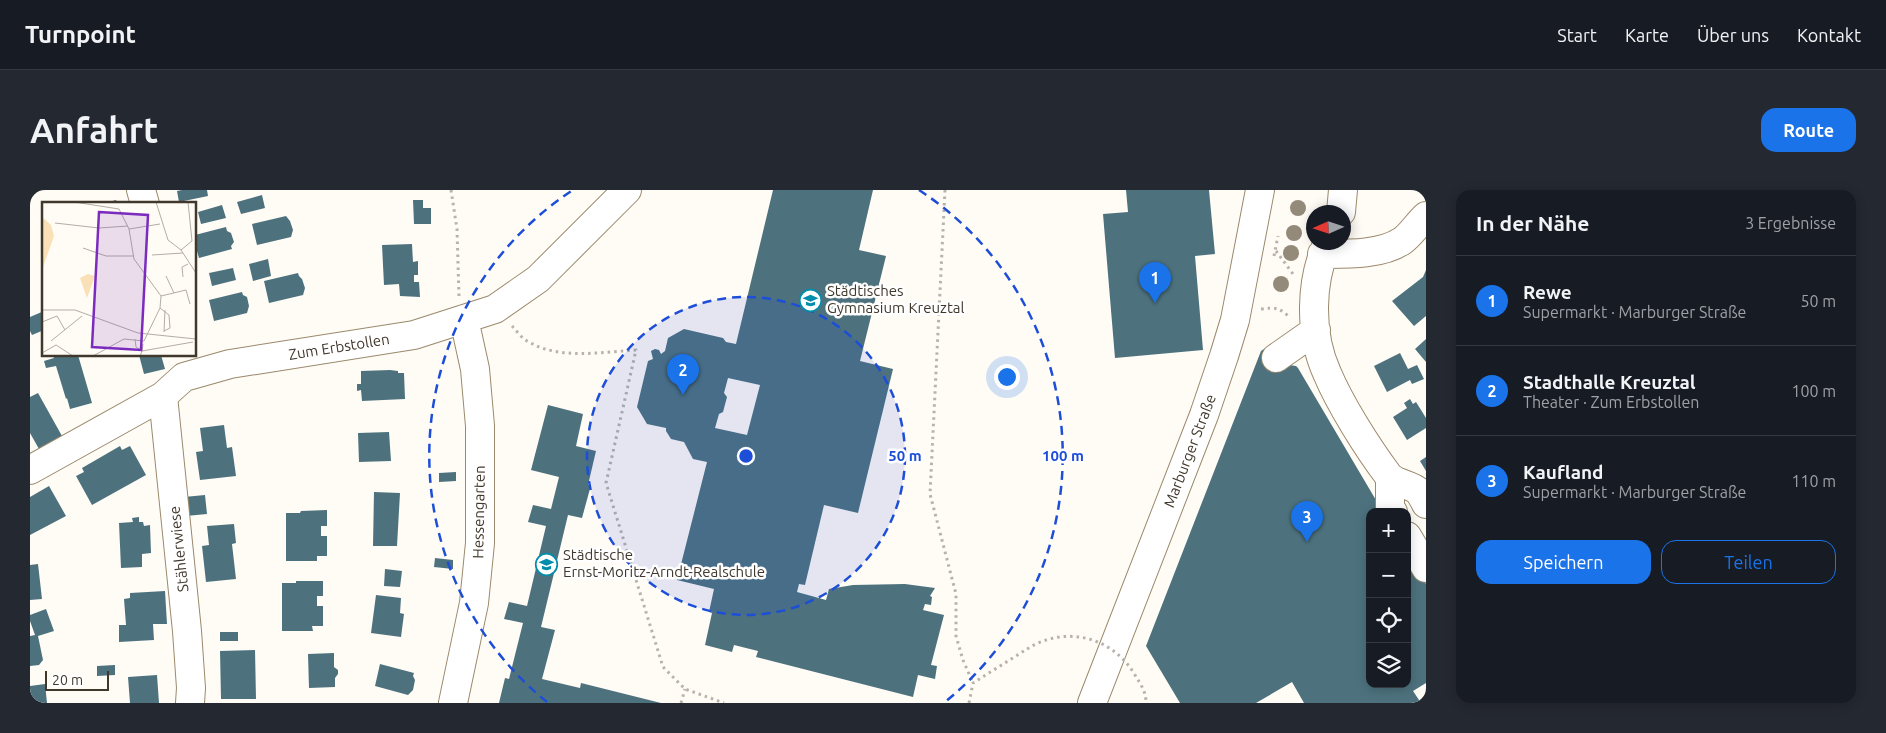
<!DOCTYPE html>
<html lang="de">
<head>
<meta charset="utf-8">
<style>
	body { margin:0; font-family:Ubuntu,sans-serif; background:#242831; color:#f1f3f6 }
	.controls { position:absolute; right:15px; bottom:15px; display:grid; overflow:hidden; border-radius:10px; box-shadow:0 2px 12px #0003 }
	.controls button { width:45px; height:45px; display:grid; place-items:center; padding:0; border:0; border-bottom:1px solid #363941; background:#171b24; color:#f1f3f6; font:25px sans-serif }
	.compass { position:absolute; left:1276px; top:15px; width:45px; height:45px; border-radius:50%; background:#171b24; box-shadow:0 2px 12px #0003; rotate:267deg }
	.scale { position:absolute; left:15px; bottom:12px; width:64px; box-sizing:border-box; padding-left:5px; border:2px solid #40382c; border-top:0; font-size:14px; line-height:18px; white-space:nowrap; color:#40382c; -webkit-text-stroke:4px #fff; paint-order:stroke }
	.you { position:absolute; left:976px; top:186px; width:18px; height:18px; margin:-12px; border:4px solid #fff; border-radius:50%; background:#1a73e8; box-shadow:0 0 0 8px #1a73e833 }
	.badge { display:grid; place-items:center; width:32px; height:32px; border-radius:50%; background:#1a73e8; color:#fff; font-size:16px; font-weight:700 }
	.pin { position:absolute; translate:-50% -41px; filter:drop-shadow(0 1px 2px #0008) }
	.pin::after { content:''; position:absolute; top:26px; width:18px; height:15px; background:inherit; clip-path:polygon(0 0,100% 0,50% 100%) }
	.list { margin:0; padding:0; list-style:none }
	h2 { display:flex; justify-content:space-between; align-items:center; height:65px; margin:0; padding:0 20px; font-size:21px }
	h2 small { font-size:16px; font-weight:400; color:#9ea1a6 }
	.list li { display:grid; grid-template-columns:32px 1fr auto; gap:15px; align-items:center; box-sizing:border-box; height:90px; padding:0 20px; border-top:1px solid #363941 }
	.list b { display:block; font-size:19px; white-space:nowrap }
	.list p { margin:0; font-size:16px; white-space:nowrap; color:#9ea1a6 }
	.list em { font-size:16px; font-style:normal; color:#9ea1a6 }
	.actions { display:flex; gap:10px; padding:15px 20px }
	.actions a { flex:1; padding:11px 0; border:1px solid #1a73e8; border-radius:15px; text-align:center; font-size:18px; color:#1a73e8 }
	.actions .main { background:#1a73e8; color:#fff }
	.icon { flex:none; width:28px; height:28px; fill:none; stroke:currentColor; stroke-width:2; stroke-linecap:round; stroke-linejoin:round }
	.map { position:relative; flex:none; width:1396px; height:513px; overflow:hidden; border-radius:15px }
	header { display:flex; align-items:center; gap:30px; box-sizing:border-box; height:70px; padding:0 25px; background:#171b24; border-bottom:1px solid #363941 }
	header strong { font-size:24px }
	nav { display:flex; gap:28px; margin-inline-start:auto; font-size:18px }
	.intro { display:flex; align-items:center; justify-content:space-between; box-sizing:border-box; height:120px; padding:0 30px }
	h1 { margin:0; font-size:35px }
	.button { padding:12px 22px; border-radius:15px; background:#1a73e8; color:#fff; font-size:18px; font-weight:700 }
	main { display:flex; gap:30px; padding:0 30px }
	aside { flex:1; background:#171b24; border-radius:15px; box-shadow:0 2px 12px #0003 }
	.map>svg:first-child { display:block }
	.building { fill:#4d727e; fill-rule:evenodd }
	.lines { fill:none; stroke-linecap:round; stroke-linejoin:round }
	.minor-casing { stroke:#9a896c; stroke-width:30 }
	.major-casing { stroke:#9a896c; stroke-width:30 }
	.path { stroke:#b8b3aa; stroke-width:3; stroke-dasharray:2.5 4; stroke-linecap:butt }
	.minor { stroke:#fff; stroke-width:28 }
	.major { stroke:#fff; stroke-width:28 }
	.path-bridge { stroke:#b8b3aa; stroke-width:3; stroke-dasharray:2.5 4; stroke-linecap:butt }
	.tree { fill:#948a79 }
	.ring { fill:none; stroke:#1d4ed8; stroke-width:2.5; stroke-dasharray:9 6 }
	.labels { text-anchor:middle; stroke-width:5; stroke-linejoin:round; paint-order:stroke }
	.poi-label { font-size:15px; fill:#40382c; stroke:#fff; text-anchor:start }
	.street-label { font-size:15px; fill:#40382c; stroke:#fff }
	.inset-road { fill:none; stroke:#b3ada5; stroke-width:1 }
	.view { fill:#7b2cbf; fill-opacity:0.15; stroke:#7b2cbf; stroke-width:2.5 }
	.inset-edge { fill:none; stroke:#40382c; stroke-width:2.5 }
	.centre { fill:#1d4ed8; stroke:#fff; stroke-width:2.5 }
	.ring-label { font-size:15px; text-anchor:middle; font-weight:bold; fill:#1d4ed8; stroke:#fff; stroke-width:5; stroke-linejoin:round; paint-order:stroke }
</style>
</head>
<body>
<header>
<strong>Turnpoint</strong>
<nav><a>Start</a><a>Karte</a><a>Über uns</a><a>Kontakt</a></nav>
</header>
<div class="intro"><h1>Anfahrt</h1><a class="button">Route</a></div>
<main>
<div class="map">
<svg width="1396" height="513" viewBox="0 0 1396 513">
	<rect width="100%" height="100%" fill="#fffbf5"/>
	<path class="building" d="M152,0H177L178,6L149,12L147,1Z
		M743,0H843L829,60L856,66L830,171L863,179L828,323L794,315L775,395L769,394L767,402L796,410L799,399L823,395L875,394L905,398L900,406L902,407L901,415L895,414L893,420L914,425L901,475L907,476L905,489L888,485L883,507L726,467L728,461L704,455L702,462L675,455L682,423L679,422L684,399L647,390L677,272L663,269L654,252L641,249L636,241V238L617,234L607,217L618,171L623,169L621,161L625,159L629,160L631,164L635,161L638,148L654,139L693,148L696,152L706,154ZM698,188L730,195L717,245L685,238L689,224L693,222L697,207L694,203Z
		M1096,0H1179L1185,64L1165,66L1173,160L1085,168L1073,24L1098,22Z
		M232,5L235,18L211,24L207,12Z
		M86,10L88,14H75V13Z
		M383,10H393V18H401V34H384Z
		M192,15L196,28L171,34L168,22Z
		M256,26L260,31L263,40L261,47L227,55L222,34Z
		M196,37L197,41L201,43L204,52L201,56L202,59L169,68L165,54V45Z
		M382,54L383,72L388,71V85H384V92H389L390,107L370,106L369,94L354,95L352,55Z
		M238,69L241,86L223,91L219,74Z
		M203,78L206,90L182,96L179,83Z
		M1396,80V126L1384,136L1362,111L1393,87Z
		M268,83L269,86L272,89L275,98L273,105L239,113L234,91Z
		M212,102L213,105L217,107L219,116L217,123L184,131L179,110Z
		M14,121V140L2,145L0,141V127Z
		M1396,149V172L1385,159Z
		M1237,157L1255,180L1259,175L1266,176L1268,178L1353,322H1340V494H1377V363L1396,394V493L1383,501L1391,513H1274L1262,492L1226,513H1150L1116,456L1231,161Z
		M1370,163L1378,179L1387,175L1394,189L1382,194L1380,190L1357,202L1344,176Z
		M23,165H48L62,213L40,219L37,208L36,209L26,176L16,178L14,171L24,168Z
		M109,165H131L135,179L114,184Z
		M360,180L368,181V183H374L375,209L332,211L331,200L327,201V194H331V181Z
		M8,203L32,246L9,259L0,243V207Z
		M1380,209L1383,214L1386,212L1396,228V238L1377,250L1363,227L1377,218L1374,213Z
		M518,215L553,224L546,256L566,261L558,295H561L552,328L538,325L511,437L525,440L512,489L550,498L551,493L631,513H469L475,488L479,489L493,433L474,429L479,412L497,416L516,336L498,332L503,315L521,319L529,287L501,280Z
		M194,235L197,258L202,257L206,286L170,290L166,262L173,261L170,238Z
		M359,242L361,271L329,272L328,243Z
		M90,256L92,260L100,256L116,285L62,315L46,286L54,282L52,278Z
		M1396,267V281L1390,271Z
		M426,282V291L409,292V283Z
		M19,296L36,326L0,345V307Z
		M344,302L370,303L367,356H343Z
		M175,305L177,324L156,326L154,307Z
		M297,320V336H291V346H297V366H287V371H256V323H270L271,321Z
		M109,327V332H113L114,336L120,335L121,363L112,364V377L91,378L89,333L103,332L102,328Z
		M204,334L206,353L202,354L206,389L176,392L172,356L179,355L177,336Z
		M405,368L423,370V379L404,377Z
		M8,374L12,409L0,410V375Z
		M355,379L372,381L370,397L354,396Z
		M266,391H293V406H287V416H293V436H282L283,441H252V393H266Z
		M135,401L137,434H123L124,450L89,452V435H96L94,409L100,408V403Z
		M346,405L371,408L370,423L374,424L371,447L341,443Z
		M16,419L24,441L8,446L13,470L9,475L0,476V446L5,445L0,431V425Z
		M190,442H208V451H190Z
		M225,460L226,509H191L190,461Z
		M304,463V477L308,480V484L305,488V497L279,498L278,464Z
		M350,474L384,483L383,486L385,490L383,500L378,505L345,496Z
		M85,475V485L67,486V476Z
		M127,485L129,513H100L98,487Z
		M15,494L17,513H0V496Z"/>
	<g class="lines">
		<defs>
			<path id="minor" d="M111,0L115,14
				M1311,22L1313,0
				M1298,52C1280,91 1279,143 1297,183C1310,214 1337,257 1358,285C1365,294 1380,294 1388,301C1391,304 1394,310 1396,314
				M1292,64C1317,64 1351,65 1372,51C1381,45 1388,33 1396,26
				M1246,168L1286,140
				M133,206L157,441L161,498L160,513
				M0,280L133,206L154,187L200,174L384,145L465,119L508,89L597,0
				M1360,287V317L1363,322
				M1377,346L1396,378
				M423,513L444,413L450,353V236L445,179L434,129"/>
			<path id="major" d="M1062,513L1174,225L1194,166L1205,130L1230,0"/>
		</defs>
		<use href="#minor" class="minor-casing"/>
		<use href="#major" class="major-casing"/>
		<path class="path" d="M421,0L427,39L429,107
			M915,0L900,304L926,404V446L933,470L943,493
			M1246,61L1263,84
			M1244,66L1248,46
			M1231,119C1245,117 1251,118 1260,128
			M482,136C487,141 492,149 499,152C530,170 571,162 606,160L576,293L633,477L655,499L694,513
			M651,513L655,499
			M939,513L943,493L997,459"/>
		<use href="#minor" class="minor"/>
		<use href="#major" class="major"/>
		<path class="path-bridge" d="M997,459C1035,435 1082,446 1105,485C1111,495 1116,501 1116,513"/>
	</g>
	<g class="tree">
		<circle cx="1268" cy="18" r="8"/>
		<circle cx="1264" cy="43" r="8"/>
		<circle cx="1261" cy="63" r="8"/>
		<circle cx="1251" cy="94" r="8"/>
	</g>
	<circle cx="716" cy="266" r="159" fill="#1d4ed8" fill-opacity=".12"/>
	<g class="ring">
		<circle cx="716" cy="266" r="159"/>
		<path d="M517 512A317 317 0 0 1 543 0M889 0A317 317 0 0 1 915 512"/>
	</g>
	<defs>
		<symbol id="school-ring" viewBox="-11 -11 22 22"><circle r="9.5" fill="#fff" stroke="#018dab" stroke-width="1.5"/><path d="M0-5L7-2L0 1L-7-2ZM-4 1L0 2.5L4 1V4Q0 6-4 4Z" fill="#018dab"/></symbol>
	</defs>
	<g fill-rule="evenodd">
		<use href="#school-ring" x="768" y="98" width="25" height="25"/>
		<use href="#school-ring" x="504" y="362" width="25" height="25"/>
	</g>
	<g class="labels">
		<g class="poi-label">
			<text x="797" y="106">Städtisches<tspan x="797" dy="17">Gymnasium Kreuztal</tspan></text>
			<text x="533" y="370">Städtische<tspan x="533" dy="17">Ernst-Moritz-Arndt-Realschule</tspan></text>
		</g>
		<g class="street-label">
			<text transform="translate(309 157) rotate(-9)" y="5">Zum Erbstollen</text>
			<text transform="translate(1160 261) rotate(-69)" y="5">Marburger Straße</text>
			<text transform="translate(449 322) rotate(-89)" y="5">Hessengarten</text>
			<text transform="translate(149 359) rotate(-96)" y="5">Stählerwiese</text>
		</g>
	</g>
	<g transform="translate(12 12)">
		<rect width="154" height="154" fill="#fffbf5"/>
		<path d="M0,15L9,23L12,34L0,68ZM46,72L53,74L45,96L38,76Z" fill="#fae0b6"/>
		<path class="inset-road" d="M32,0L77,7L87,27L92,57L119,94L118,106L102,139L82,137L51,154M114,0L126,38L139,48L154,71M13,21L57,26L86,24M87,27L118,22M41,46L64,54H92M139,48L150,39L146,0M110,53L141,51M124,74L132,91M141,75L140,65L146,62M119,94L144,88L148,102M118,106L127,113L128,126L122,129M0,108H33L96,131L154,137M0,120L15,114L23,128M122,130L123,108M93,137L94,145L100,149L98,154M9,139L40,114M101,142L100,149L151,140M0,151L14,143L31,154"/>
		<path class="view" d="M57,10L106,13L99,148L50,145Z"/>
		<rect width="154" height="154" class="inset-edge"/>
	</g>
	<circle cx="716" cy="266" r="8" class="centre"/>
	<g class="ring-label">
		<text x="875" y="271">50 m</text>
		<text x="1033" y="271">100 m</text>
	</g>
</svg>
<div class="controls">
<button>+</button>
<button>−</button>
<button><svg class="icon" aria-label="locate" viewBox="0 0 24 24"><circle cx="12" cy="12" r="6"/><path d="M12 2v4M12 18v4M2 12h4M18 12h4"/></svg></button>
<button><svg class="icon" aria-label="layers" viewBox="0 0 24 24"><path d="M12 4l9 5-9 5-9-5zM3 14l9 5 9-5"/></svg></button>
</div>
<svg class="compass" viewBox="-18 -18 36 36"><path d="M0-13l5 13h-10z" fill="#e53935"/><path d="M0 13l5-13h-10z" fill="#9ea1a6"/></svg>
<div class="scale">20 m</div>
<div class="you"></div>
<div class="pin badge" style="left:1125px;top:113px">1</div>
<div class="pin badge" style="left:653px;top:205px">2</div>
<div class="pin badge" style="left:1277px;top:352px">3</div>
</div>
<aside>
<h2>In der Nähe<small>3 Ergebnisse</small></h2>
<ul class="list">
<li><span class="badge">1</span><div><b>Rewe</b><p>Supermarkt · Marburger Straße</p></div><em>50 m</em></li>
<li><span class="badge">2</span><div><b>Stadthalle Kreuztal</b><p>Theater · Zum Erbstollen</p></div><em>100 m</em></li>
<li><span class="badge">3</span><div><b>Kaufland</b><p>Supermarkt · Marburger Straße</p></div><em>110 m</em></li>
</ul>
<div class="actions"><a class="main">Speichern</a><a>Teilen</a></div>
</aside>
</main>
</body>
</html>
